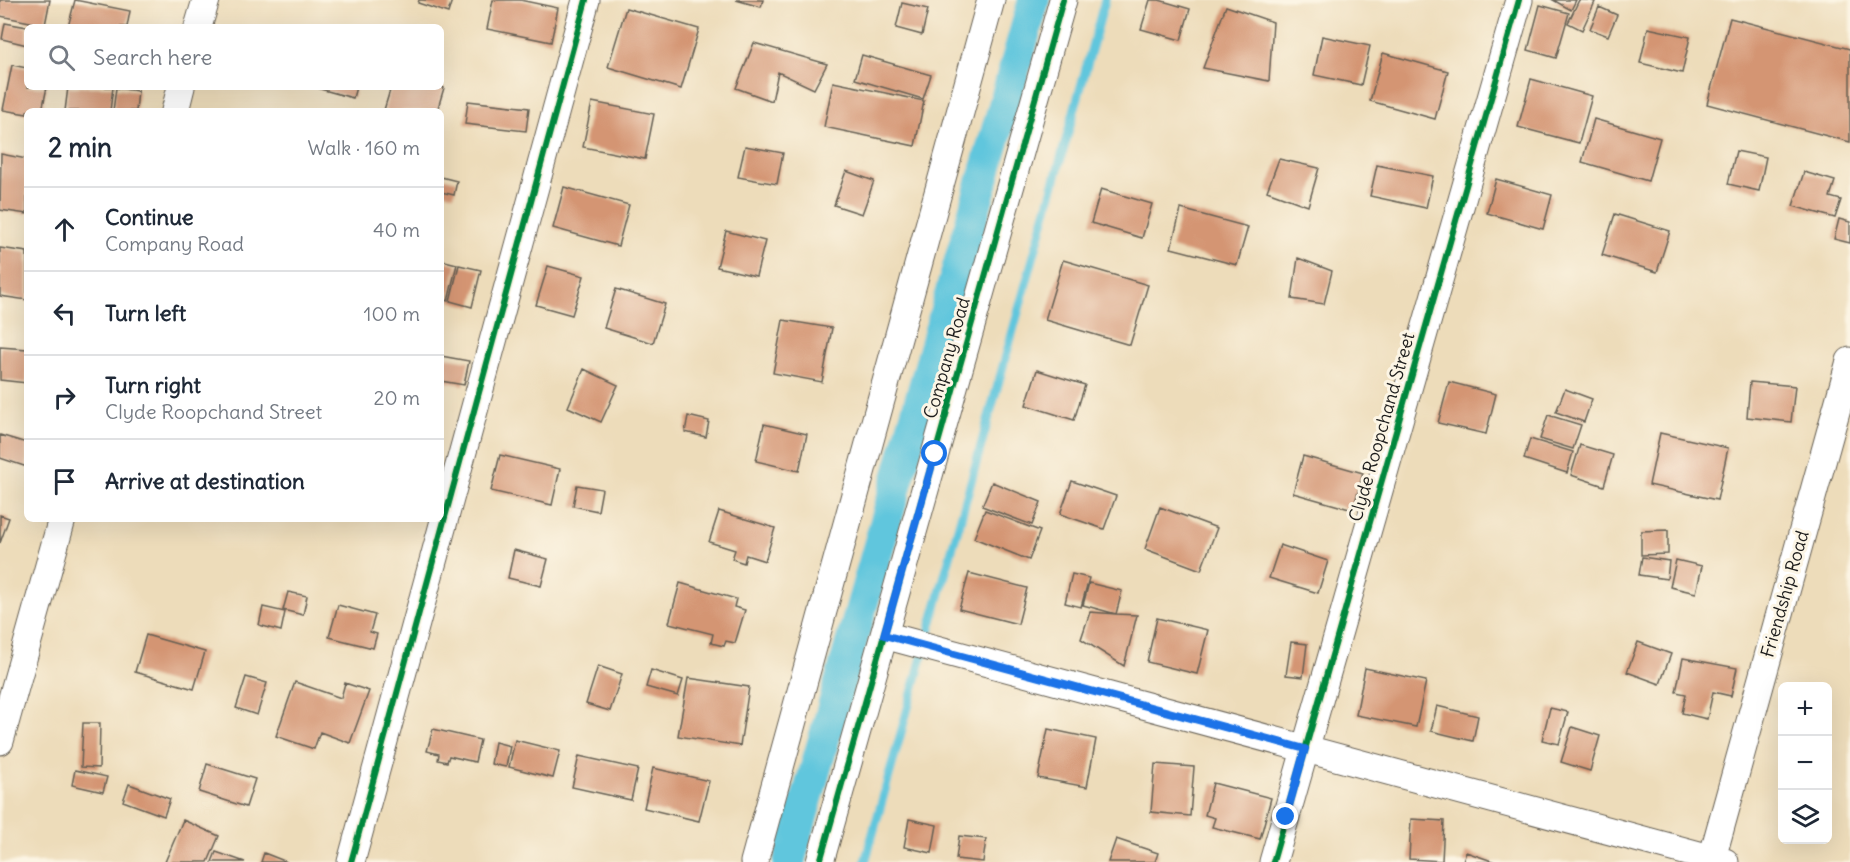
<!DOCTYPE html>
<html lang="en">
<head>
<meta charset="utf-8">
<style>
	body { margin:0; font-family:Delius,sans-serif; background:#f2f2f3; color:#1f2937 }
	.controls { position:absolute; right:18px; bottom:18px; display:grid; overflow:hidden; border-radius:9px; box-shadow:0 6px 24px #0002 }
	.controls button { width:54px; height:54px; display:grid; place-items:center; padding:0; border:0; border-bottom:2px solid #e0e1e3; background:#fff; color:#1f2937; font:30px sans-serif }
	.stop { position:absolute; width:18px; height:18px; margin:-14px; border:4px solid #1a73e8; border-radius:50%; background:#fff }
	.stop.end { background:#1a73e8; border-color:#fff; box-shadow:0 2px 6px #0008 }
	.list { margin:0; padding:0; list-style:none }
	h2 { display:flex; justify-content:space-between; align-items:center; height:78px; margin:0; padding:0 24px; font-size:26px }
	h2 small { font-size:20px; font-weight:400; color:#747a83 }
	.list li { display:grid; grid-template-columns:39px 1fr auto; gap:18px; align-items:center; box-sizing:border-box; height:84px; padding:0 24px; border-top:2px solid #e0e1e3 }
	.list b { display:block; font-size:22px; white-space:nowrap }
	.list p { margin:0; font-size:20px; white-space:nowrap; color:#747a83 }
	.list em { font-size:20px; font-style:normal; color:#747a83 }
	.icon { flex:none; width:33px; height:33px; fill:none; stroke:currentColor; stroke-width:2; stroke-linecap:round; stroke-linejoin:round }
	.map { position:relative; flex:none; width:1850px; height:862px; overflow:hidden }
	.search { position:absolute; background:#fff; box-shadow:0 6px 24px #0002; left:24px; top:24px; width:420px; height:66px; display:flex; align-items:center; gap:15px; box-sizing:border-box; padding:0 21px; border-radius:9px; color:#747a83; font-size:22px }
	.panel { position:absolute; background:#fff; box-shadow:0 6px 24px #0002; left:24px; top:108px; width:420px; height:414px; border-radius:9px }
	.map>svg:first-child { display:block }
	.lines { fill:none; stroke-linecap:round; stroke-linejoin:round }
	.stream { stroke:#60c6dd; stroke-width:9 }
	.canal { stroke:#60c6dd; stroke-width:32 }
	.building { fill:#d49573 }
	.minor-casing { stroke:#655f53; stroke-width:29 }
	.minor { stroke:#fff; stroke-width:27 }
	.cycleway-casing { stroke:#fcf5e5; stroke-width:10 }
	.cycleway { stroke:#00873e; stroke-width:6 }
	.route { stroke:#1a73e8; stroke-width:8 }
	.labels { text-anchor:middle; stroke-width:6; stroke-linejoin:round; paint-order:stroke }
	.street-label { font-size:18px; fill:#1c1c1c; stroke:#fcf5e5 }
</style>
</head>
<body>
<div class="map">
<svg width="1850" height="862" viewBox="0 0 1850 862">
	<rect width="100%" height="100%" fill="#fcf5e5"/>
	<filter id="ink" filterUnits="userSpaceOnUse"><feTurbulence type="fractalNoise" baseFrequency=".0167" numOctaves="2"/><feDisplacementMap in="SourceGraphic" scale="12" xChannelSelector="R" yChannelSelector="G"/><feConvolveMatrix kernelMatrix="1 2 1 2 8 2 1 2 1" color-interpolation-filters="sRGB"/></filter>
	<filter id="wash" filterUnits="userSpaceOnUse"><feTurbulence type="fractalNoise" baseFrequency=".008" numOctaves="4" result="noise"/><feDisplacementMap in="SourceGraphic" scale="24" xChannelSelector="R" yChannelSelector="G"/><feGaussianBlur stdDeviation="1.35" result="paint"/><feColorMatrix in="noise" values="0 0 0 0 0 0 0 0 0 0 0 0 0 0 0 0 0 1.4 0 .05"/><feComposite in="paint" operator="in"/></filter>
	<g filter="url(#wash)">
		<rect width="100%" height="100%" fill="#eddcba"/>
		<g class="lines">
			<path class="stream" d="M865,862L1105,0"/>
			<path class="canal" d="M789,862L1034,0"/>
		</g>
		<g id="blocks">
			<path class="building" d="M0,0H50L45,25L0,16Z
				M75,0L130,11L127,27H68Z
				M419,0H452L448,13L418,3Z
				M493,0H520L558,8L551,42L487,29Z
				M736,0H763L761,7Z
				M1150,0H1159L1190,9L1181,40L1141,29Z
				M1553,0H1576L1571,10Z
				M1579,0H1590L1595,2L1582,30L1568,23Z
				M902,3L928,9L922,35L896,28Z
				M1540,5L1569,13L1556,58L1528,50Z
				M1226,6L1273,22L1269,81L1203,68Z
				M1599,7L1617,15L1608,36L1590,29Z
				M626,8L699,29L681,89L608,67Z
				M1730,18L1850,49V142L1707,104Z
				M5,23L27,27V45L2,39Z
				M1648,28L1690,37L1682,73L1640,63Z
				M1322,36L1370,46L1361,85L1314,75Z
				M754,43L827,64L814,89L778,72L772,101L736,88Z
				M1383,53L1448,71L1435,119L1370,101Z
				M862,55L931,75L923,99L855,79Z
				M12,65L27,68V87H47L42,111H27V114L3,110Z
				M1531,79L1592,96L1579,143L1518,127Z
				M833,82L924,101L915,146L824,127Z
				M68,87H113L110,111H65Z
				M320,87H356L353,98L320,89Z
				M391,87H442L444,88L437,111H388L384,110Z
				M116,88L138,91L136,111H113Z
				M468,101L529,108L526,131L465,124Z
				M592,102L654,114L645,159L583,147Z
				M1594,119L1660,138L1648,181L1582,162Z
				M745,146L783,153L777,184L738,177Z
				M1736,151L1766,157L1759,191L1728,184Z
				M1,154L27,159V214L0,210Z
				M1279,159L1319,168L1308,206L1267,191Z
				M1377,165L1433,176L1426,208L1370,196Z
				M846,171L874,181L862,214L834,205Z
				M1804,172L1835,181L1830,197L1841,200L1835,218L1793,206Z
				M441,177L457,181L454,195L441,192Z
				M1496,179L1552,195L1543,229L1487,213Z
				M564,187L629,205L618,246L553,228Z
				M1101,189L1152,204L1142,238L1091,223Z
				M1181,209L1248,227L1237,265L1171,248Z
				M1615,214L1670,231L1657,272L1602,255Z
				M1839,219L1850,222V243L1834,239Z
				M726,231L765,241L756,276L717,267Z
				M0,248L27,252V300L0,296Z
				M1298,258L1332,271L1324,304L1292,299Z
				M441,260L457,264L448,301L441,299Z
				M1063,260L1148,285L1130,345L1045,320Z
				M459,265L481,270L472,307L450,301Z
				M548,266L584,276L572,315L536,305Z
				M616,289L665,304L653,343L604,328Z
				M783,320L832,328L822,382L773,373Z
				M0,347L27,349V383L0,380Z
				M441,356L469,361L464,385L441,381Z
				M584,369L618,385L601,422L568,407Z
				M1037,370L1085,385L1074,420L1026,405Z
				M1449,382L1496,394L1486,434L1438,423Z
				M1750,382L1795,386L1791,422L1747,417Z
				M1565,389L1592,399L1584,422L1556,412Z
				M1548,415L1581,425L1573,449L1540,439Z
				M688,416L709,421L706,437L685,432Z
				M764,424L807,434L799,471L756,461Z
				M1660,433L1728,448L1717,500L1649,485Z
				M0,435L27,443V467L0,458Z
				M1530,439L1573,452L1567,473L1524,459Z
				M1580,445L1613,455L1604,486L1571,475Z
				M500,455L560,469L552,505L491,491Z
				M1303,456L1363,473L1353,510L1293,493Z
				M1072,481L1116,496L1104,529L1060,514Z
				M992,482L1041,502L1032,525L982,506Z
				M577,485L602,489L598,511L573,506Z
				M1160,507L1217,528L1201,570L1145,549Z
				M985,510L1040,531L1029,560L974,538Z
				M719,511L775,528L765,561L746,555L744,563L732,559L735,550L709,542Z
				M0,515L9,518L0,543Z
				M1668,530V554L1641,555V531Z
				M1280,545L1328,561L1318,593L1269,578Z
				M514,550L548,559L541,586L508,578Z
				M1642,557L1669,561L1667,579L1639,575Z
				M1676,560L1702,566L1696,593L1670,587Z
				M969,573L1027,588L1018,624L959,609Z
				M1072,574L1089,578L1081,607L1065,603Z
				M680,583L736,599L734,607L745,610L735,643L726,641L724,646L711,643L713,634L669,623Z
				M1089,583L1122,591L1116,614L1137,615L1124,666L1081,639L1090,612L1116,614L1083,605Z
				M288,592L307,596L303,615L283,610Z
				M338,605L375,615L370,632L377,634L373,648L329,637Z
				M263,607L285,612L281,631L259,625Z
				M1157,618L1208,630L1197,674L1147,662Z
				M146,635L205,652L194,689L135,672Z
				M1291,642L1307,644L1303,677L1286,675Z
				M1638,642L1671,654L1660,684L1627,672Z
				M1683,658L1737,668L1731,696L1713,692L1707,719L1682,713L1686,694L1676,692Z
				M598,666L622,674L610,711L586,704Z
				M1365,668L1426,681L1416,727L1356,715Z
				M651,670L683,680L678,696L646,687Z
				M246,677L267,683L257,715L236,708Z
				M688,678L749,687L740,746L678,736Z
				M295,682L341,698L345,683L369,691L350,743L320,732L314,749L276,736Z
				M1437,706L1478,716L1473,741L1431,731Z
				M1550,708L1568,712L1559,744L1542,740Z
				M83,723H100L99,768L81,767Z
				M1572,727L1600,736L1590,771L1561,762Z
				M433,729L480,740L475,762L449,756L447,762L438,760L439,754L427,751Z
				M1048,729L1096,739L1087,787L1038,778Z
				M515,740L560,751L553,778L509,767Z
				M495,742L510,746L506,767L491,764Z
				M579,756L638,769L631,800L572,787Z
				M207,764L255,779L246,807L199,792Z
				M1155,764L1194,767L1190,816L1151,812Z
				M653,768L709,781L699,821L644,808Z
				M75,770L107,777L103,792L72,785Z
				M1213,783L1271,798L1260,839L1212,827L1215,818L1205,815Z
				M129,784L170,799L164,816L123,801Z
				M909,819L937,825L932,853L904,847Z
				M1411,819L1444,821L1442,861L1409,859Z
				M183,820L219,836L208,862H165Z
				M959,836L986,839L983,862L956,859Z
				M1116,839L1158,853L1155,862H1108Z
				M216,852L245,862H212Z
				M1466,852L1495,862H1463Z
				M264,853L287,862H261Z"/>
		</g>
	</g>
	<g filter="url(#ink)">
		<use href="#blocks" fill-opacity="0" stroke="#655f53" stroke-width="1.5"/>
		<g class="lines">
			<defs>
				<path id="minor" d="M198,27L206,0
					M175,111L181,87
					M884,635L1725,862
					M0,741L62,519
					M351,862L586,0
					M754,862L991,0
					M820,862L1063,0
					M1273,862L1519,0
					M1711,862L1850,361"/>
			</defs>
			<use href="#minor" class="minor-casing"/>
			<use href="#minor" class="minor"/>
			<defs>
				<path id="cycleway" d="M351,862L586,0
					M820,862L1063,0
					M1273,862L1519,0"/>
			</defs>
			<use href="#cycleway" class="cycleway-casing"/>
			<use href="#cycleway" class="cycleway"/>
		</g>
	</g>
	<g class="lines" filter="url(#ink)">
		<path class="route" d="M935,454L884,635L1305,749L1286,817"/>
	</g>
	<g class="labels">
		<g class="street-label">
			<text transform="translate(947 358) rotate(-74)" y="6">Company Road</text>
			<text transform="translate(1382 427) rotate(-74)" y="6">Clyde Roopchand Street</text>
			<text transform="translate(1785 594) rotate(-74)" y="6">Friendship Road</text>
		</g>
	</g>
</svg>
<div class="controls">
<button>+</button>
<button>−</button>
<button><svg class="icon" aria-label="layers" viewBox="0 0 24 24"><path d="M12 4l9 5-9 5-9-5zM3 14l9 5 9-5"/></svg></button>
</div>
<div class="stop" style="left:935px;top:454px"></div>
<div class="stop end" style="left:1286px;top:817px"></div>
<div class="search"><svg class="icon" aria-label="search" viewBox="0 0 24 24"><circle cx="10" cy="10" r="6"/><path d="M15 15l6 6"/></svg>Search here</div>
<section class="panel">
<h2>2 min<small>Walk · 160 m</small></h2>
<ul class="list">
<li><svg class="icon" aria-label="ahead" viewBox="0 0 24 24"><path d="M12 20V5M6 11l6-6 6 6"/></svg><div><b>Continue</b><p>Company Road</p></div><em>40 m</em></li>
<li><svg class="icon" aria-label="left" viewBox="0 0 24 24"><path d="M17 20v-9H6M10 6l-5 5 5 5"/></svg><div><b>Turn left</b></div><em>100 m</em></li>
<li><svg class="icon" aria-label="right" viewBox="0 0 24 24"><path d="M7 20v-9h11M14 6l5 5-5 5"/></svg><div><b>Turn right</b><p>Clyde Roopchand Street</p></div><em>20 m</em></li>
<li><svg class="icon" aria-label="arrive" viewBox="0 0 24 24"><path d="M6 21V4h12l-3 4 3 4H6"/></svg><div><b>Arrive at destination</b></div></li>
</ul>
</section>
</div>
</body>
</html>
